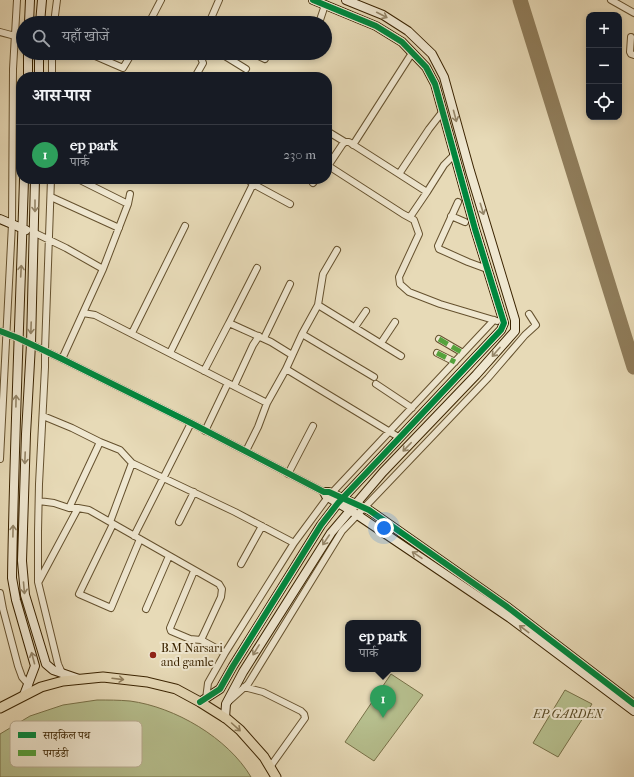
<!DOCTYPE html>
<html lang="hi">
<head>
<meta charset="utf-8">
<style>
	body { margin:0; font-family:"IM FELL French Canon","Noto Serif Devanagari",serif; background:#242831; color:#f1f3f6 }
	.controls { position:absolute; right:12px; top:12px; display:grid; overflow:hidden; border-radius:8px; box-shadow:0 2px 6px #0003 }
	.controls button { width:36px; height:36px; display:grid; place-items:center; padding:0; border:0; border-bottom:1px solid #363941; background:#171b24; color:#f1f3f6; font:20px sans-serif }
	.you { position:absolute; left:384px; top:528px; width:14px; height:14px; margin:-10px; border:3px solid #fff; border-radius:50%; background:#1a73e8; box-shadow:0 0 0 6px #1a73e833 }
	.badge { display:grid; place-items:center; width:26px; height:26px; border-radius:50%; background:#b45309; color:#fff; font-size:13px; font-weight:700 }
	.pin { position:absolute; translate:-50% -33px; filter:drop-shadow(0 1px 2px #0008) }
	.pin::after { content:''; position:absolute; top:21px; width:14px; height:12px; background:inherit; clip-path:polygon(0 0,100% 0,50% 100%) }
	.popup { position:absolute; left:345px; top:620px; width:76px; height:52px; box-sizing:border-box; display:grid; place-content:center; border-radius:8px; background:#171b24; filter:drop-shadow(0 1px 3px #0005); font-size:13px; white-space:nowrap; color:#9ea1a6 }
	.popup b { font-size:15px; color:#f1f3f6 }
	.popup::after { content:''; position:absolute; left:50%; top:100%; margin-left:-8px; border:8px solid transparent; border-top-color:#171b24 }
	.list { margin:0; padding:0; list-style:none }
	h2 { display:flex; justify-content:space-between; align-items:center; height:52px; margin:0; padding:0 16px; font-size:17px }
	h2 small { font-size:13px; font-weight:400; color:#9ea1a6 }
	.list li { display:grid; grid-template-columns:26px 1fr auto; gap:12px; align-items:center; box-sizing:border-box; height:60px; padding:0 16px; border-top:1px solid #363941 }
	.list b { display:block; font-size:15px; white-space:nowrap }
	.list p { margin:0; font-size:13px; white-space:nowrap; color:#9ea1a6 }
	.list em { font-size:13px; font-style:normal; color:#9ea1a6 }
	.icon { flex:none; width:22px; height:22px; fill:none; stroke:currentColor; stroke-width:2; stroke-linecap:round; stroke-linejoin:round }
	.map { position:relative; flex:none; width:634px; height:777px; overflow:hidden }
	.search { position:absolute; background:#171b24; box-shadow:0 2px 6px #0003; left:16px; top:16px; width:316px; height:44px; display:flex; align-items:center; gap:10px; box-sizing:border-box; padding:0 14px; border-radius:22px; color:#9ea1a6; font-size:15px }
	.panel { position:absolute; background:#171b24; box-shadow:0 2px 6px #0003; left:16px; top:72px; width:316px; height:112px; border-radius:16px }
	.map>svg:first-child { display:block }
	.green { fill:#b6bf8e; stroke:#787148 }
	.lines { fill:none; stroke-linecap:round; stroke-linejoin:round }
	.taxiway { stroke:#907e5c; stroke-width:15 }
	.street-casing { stroke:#65512e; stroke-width:8 }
	.secondary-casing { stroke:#3a2301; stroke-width:10 }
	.primary-casing { stroke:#3a2301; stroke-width:11 }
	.street { stroke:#efe7d0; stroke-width:6 }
	.secondary { stroke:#efe7d0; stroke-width:8 }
	.primary { stroke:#e7dab7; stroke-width:9 }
	.quiet { stroke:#54a23c; stroke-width:5; stroke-dasharray:10 5; stroke-linecap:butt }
	.cycleway-casing { stroke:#efe7d0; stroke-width:8 }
	.cycleway { stroke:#00873e; stroke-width:6 }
	.oneway { stroke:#948568 }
	.oneway2 { stroke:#907e5c }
	.poi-dot { fill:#8f2418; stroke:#efe7d0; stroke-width:1.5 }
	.labels { text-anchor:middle; stroke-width:4; stroke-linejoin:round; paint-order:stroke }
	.poi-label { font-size:12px; fill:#3a2301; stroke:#efe7d0; text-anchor:start }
	.park-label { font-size:12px; font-style:italic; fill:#594a24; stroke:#efe7d0 }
	.key { fill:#efe7d0; stroke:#b9ac92; stroke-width:1 }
	.key-label { font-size:11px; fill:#3a2301 }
</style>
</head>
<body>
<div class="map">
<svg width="634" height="777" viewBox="0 0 634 777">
	<rect width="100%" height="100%" fill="#e7dab7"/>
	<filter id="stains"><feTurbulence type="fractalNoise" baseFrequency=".005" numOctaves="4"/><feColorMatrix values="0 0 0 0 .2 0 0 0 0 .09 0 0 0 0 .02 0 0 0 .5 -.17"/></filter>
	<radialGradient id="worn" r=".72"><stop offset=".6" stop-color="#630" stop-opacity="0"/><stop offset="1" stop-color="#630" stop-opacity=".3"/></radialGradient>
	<path class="green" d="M391,674L423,695L374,761L345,742Z
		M565,690L592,704L558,757L533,743Z
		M97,700C108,700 119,700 130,701C175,707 228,738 251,777H0V734L30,716L63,705Z"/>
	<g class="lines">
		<path class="taxiway" d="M520,0L634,367"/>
		<defs>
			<path id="street" d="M611,0L634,13
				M54,23L57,0
				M149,23L161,0
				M209,23L219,0
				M319,23L325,5
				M0,32L15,36
				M631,37L630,52L631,54L634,55
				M92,53L93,55L123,68L132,53
				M220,53L246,69
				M252,53L265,59L268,53
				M52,77V53
				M195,77L203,63L199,53
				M443,111L429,129L399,174L427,192L444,165L455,154
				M327,131L345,142
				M353,145L412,53
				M327,165L403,214L414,220L419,234L399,277L400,284L409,292L440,304L497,321
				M328,166L342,145L345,142H349L399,174
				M51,179L45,350V367L39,484L38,532V582L58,664L62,673
				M78,179L128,204
				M247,179L253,184L290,204
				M313,183L316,179
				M51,197L119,228
				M458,202L438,246L439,249L468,262L487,269
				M451,216L465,222
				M410,217L427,192
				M35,233L66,248L103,269
				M318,305L401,356
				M83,313L95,315L267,403L258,427L246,451
				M229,323L257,268
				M355,327L366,311
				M0,331L18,338L62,359L191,423L324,492
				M132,333L185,226
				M302,334L318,305L323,274L337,250
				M264,338L290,284
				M439,339L463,353
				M381,343L395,322
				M170,353L253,184
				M437,353L455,362
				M62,359L103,269L128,204L130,194
				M286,369L302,334L374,377
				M204,371L229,323L271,342L292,355
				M376,384L412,408
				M234,386L253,345L259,336
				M267,403L286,369L400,438
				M43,416L72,428L100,442
				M205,431L228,383
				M0,459L12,224L13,69L17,0
				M132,463L235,512L294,543
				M288,474L313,426
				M39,501L54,503L69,508H78L39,581
				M69,508L100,442L120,450L132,463L110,522L89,510L78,508
				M110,522L219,584L222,589L221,597L201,640L225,653
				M179,522L194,492
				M113,524L79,594L111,608L140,539
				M134,536L191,423
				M241,564L262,526
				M194,571L170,628L171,631L190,639L201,640
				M0,593L3,609L18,666L22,677L29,685
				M146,609L169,556
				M244,687L263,692L301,711L304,714L305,718L270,767
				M206,699L208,683L225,653L294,543L328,497L494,320
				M229,701L248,684L342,531L488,378L525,335L536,325L529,314"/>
			<path id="secondary" d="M29,23L30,0
				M40,23L42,0
				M28,77V53
				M39,77V53
				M24,179C20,312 14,445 12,578L16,600L35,666L24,695
				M35,179L31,344L26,434L22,561L25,595L46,664L53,670L79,679
				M0,219L26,230
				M324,492L326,496L350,510L510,618L634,711
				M324,492H329L369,510L506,606L634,704
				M200,702L220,689L233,666L321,525L338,503L501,330L504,323L475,229L435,84L426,67L402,42L376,26L313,0
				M225,718L226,704L243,672L331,533L383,472L476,375L515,331V320L470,171L444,77L432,54L408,31L383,15L346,0"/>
			<path id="primary" d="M0,708L41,687L63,681L103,677L147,682L176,689L200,702L227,719L240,730L264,757L276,777"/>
		</defs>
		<use href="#street" class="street-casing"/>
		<use href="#secondary" class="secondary-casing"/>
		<use href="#primary" class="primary-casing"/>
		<use href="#street" class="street"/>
		<use href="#secondary" class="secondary"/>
		<use href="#primary" class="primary"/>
		<path class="quiet" d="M439,339L463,353
			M437,353L455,362"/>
		<defs>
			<path id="cycleway" d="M0,331L18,338L62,359L191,423L324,492H329L369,510L506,606L634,704
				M200,702L220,689L233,666L321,525L338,503L501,330L504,323L475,229L435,84L426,67L402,42L376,26L313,0"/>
		</defs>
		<use href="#cycleway" class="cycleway-casing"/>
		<use href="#cycleway" class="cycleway"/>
	</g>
	<defs><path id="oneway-shaft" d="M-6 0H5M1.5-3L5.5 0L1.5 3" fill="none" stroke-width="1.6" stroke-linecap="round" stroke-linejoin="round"/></defs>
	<g class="oneway">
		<use href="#oneway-shaft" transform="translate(382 15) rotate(27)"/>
		<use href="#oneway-shaft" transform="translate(455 116) rotate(75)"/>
		<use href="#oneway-shaft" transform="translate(35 206) rotate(90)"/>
		<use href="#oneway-shaft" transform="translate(482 209) rotate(73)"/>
		<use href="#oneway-shaft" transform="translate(21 271) rotate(-87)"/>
		<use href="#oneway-shaft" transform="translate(31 328) rotate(92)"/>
		<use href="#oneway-shaft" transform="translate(496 352) rotate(131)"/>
		<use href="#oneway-shaft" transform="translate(16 401) rotate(-89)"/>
		<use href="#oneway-shaft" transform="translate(407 447) rotate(134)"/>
		<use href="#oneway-shaft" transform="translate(25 458) rotate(92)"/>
		<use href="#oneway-shaft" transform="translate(13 531) rotate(-89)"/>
		<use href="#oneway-shaft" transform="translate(326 540) rotate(124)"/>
		<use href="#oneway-shaft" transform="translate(417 555) rotate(-146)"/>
		<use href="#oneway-shaft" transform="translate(24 588) rotate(85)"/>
		<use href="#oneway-shaft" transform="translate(524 629) rotate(-143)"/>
		<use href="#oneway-shaft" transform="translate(256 650) rotate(122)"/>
		<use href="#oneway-shaft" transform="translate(33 658) rotate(-105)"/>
	</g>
	<g class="oneway2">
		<use href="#oneway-shaft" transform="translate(118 679) rotate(7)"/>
		<use href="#oneway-shaft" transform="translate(236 727) rotate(42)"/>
	</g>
	<circle class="poi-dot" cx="153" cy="655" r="4"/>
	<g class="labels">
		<g class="poi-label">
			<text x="161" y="652">B.M Narsari<tspan x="161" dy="14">and gamle</tspan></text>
		</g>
		<g class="park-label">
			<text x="568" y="718">EP GARDEN</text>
		</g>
	</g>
	<rect x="10" y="721" width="132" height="46" rx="6" class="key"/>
	<rect x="18" y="732" width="18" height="6" fill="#00873e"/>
	<rect x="18" y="750" width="18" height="6" fill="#54a23c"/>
	<g class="key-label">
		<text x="43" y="739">साइकिल पथ</text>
		<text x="43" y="757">पगडंडी</text>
	</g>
	<rect width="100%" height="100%" filter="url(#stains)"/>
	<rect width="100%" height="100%" fill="url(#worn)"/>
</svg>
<div class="controls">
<button>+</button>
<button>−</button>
<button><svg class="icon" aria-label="locate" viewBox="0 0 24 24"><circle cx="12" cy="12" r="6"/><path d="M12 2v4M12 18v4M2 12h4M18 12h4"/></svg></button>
</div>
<div class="you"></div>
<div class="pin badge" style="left:383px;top:718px;background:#2e9e5b">1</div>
<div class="popup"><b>ep park</b>पार्क</div>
<div class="search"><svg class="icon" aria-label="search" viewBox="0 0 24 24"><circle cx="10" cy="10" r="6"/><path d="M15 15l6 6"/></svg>यहाँ खोजें</div>
<section class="panel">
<h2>आस-पास<small></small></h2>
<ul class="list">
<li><span class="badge" style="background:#2e9e5b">1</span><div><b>ep park</b><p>पार्क</p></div><em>230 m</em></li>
</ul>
</section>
</div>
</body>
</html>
